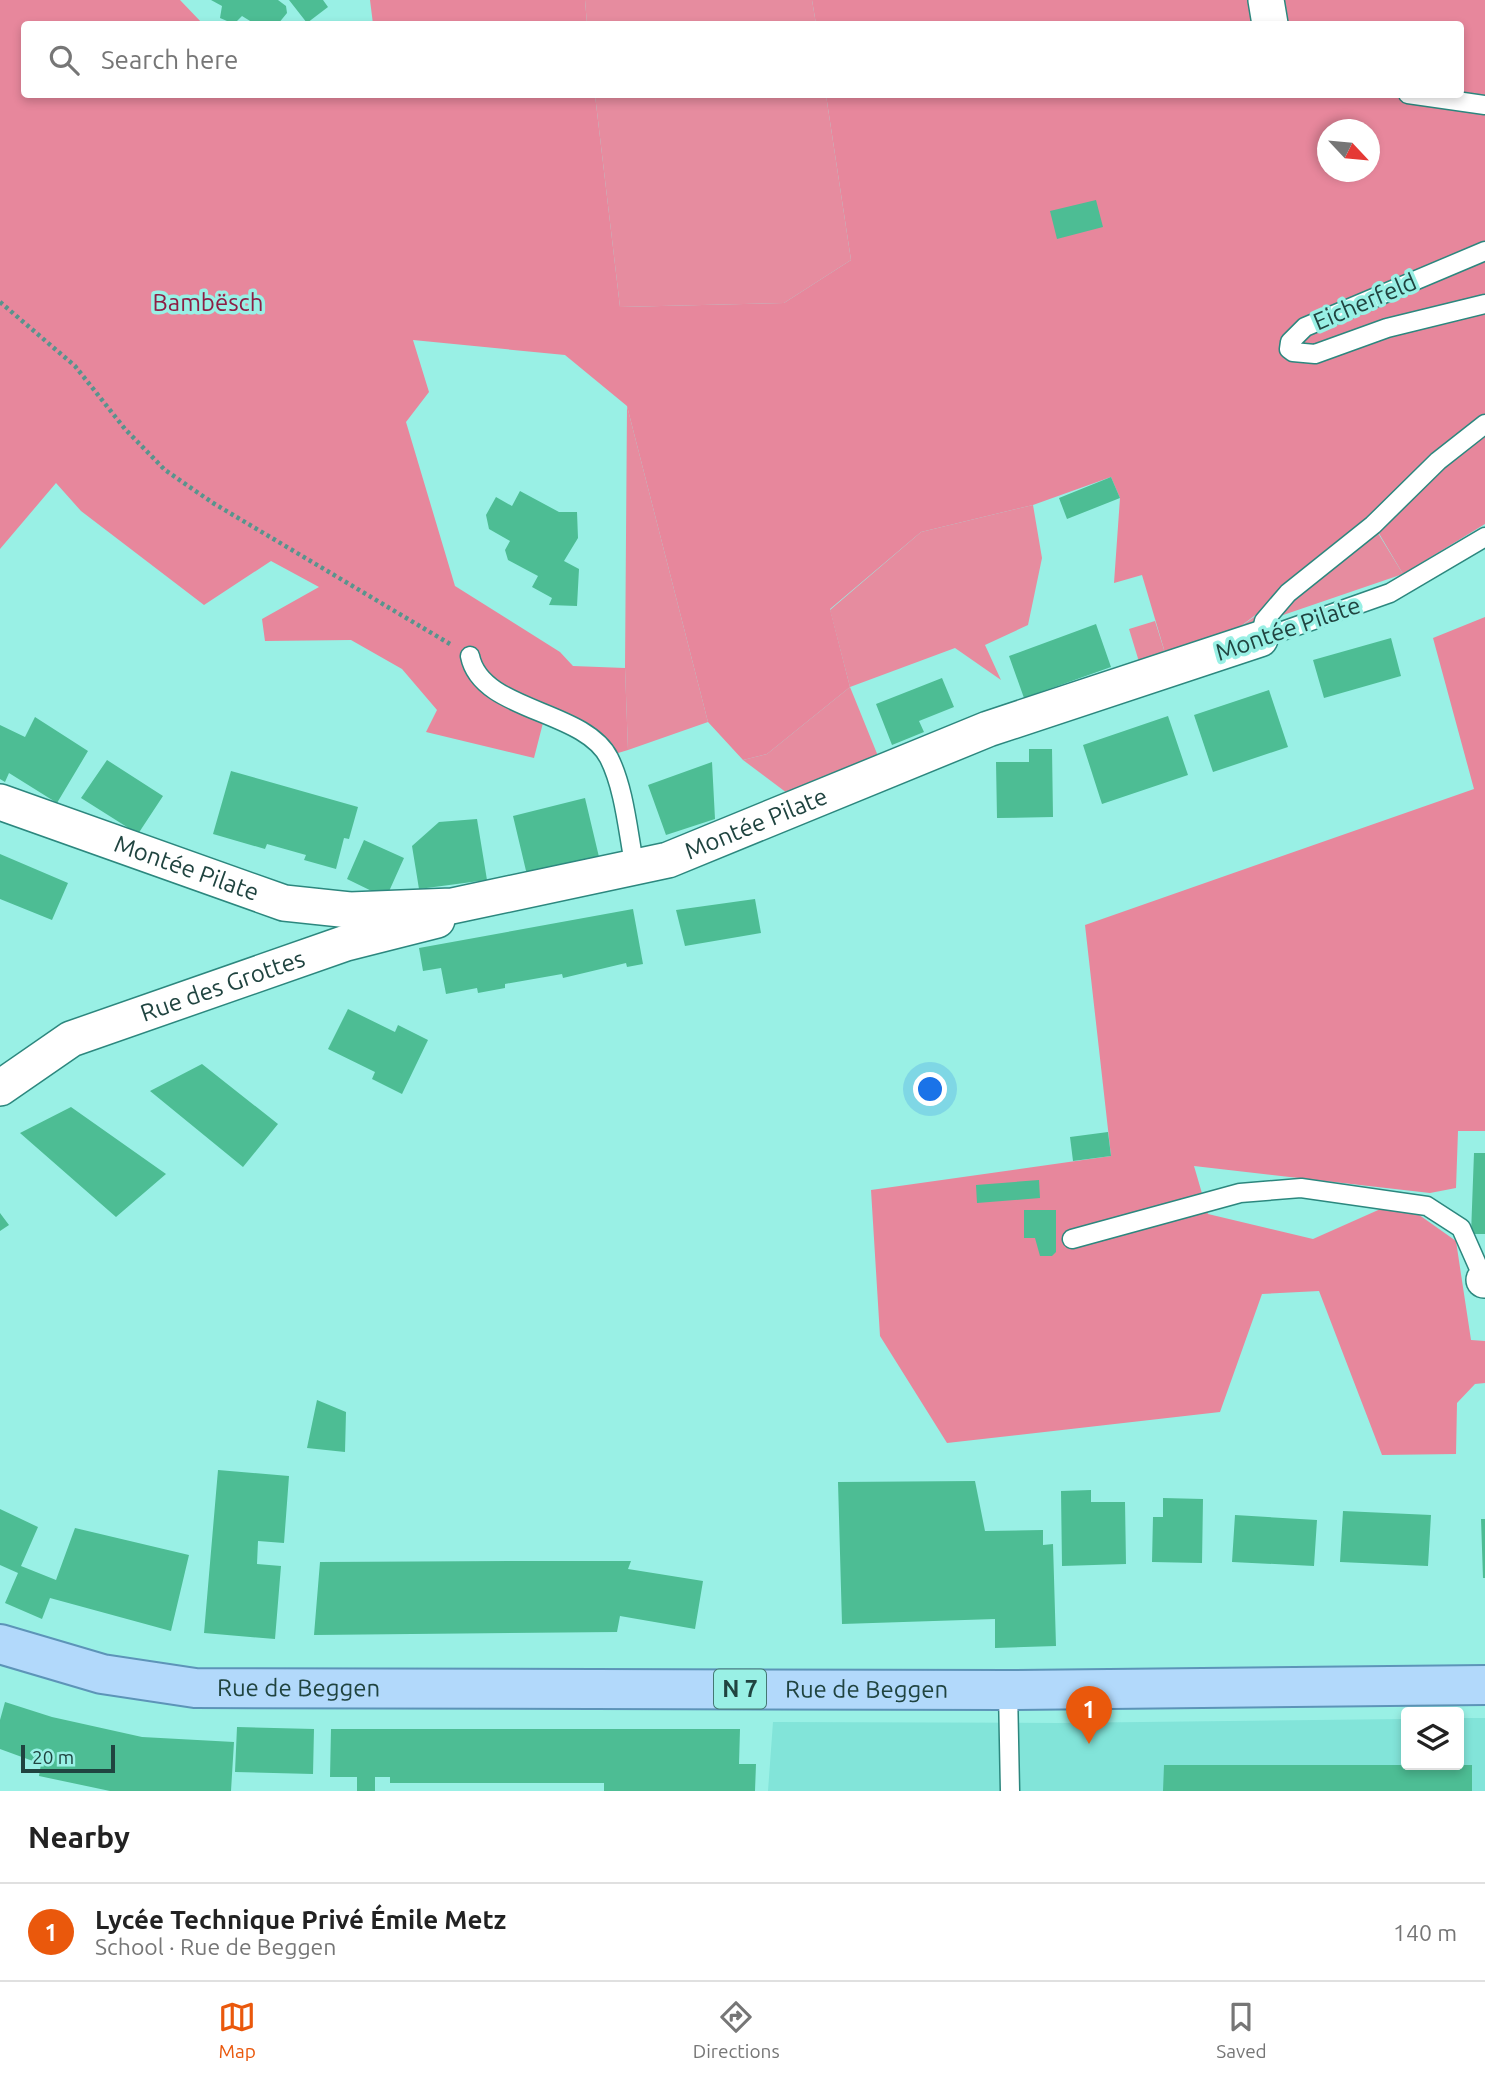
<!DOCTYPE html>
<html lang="en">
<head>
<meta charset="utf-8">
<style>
	body { margin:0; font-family:Ubuntu,sans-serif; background:#f6f6f6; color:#222 }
	.controls { position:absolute; right:21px; bottom:21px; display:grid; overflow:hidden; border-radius:7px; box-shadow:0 4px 10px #0003 }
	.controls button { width:63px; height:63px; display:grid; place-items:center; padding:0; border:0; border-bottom:2px solid #e0e0e0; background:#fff; color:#222; font:35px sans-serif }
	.compass { position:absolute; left:1317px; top:119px; width:63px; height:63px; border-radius:50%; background:#fff; box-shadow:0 4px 10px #0003; rotate:116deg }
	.scale { position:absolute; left:21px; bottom:18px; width:94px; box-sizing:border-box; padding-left:7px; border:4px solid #204440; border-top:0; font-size:19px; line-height:24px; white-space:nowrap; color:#204440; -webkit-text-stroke:5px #99f0e5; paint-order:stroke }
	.you { position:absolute; left:931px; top:1090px; width:24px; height:24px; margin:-18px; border:5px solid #fff; border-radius:50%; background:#1a73e8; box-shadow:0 0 0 10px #1a73e833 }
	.badge { display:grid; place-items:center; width:46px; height:46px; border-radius:50%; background:#ea580c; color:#fff; font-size:23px; font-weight:700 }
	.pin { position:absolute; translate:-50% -58px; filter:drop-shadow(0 2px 4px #0008) }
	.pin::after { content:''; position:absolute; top:37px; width:24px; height:21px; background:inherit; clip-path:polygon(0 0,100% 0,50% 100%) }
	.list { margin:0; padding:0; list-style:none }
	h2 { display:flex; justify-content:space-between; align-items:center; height:91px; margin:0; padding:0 28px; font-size:30px }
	h2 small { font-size:23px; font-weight:400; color:#767676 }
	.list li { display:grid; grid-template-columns:46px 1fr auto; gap:21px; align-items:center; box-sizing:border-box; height:98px; padding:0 28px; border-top:2px solid #e0e0e0 }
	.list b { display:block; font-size:26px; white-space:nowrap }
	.list p { margin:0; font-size:23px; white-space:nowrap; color:#767676 }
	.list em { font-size:23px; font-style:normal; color:#767676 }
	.icon { flex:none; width:38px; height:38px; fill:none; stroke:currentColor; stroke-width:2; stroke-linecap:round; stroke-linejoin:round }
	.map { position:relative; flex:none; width:1485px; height:1791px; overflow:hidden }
	.search { position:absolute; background:#fff; box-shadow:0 4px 10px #0003; left:21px; right:21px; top:21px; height:77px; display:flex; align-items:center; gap:18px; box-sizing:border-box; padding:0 24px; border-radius:7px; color:#767676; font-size:26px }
	.sheet { height:189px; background:#fff }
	nav { display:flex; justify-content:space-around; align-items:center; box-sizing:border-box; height:98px; border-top:2px solid #e0e0e0; background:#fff; font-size:19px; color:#767676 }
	nav a { display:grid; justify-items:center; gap:4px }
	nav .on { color:#ea580c }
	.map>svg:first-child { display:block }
	.built { fill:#82e4d9 }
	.green { fill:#e68c9f }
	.forest { fill:#e7879c; fill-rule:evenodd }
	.building { fill:#4dbd94 }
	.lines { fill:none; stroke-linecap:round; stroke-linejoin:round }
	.lane-casing { stroke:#2c877e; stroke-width:21 }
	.street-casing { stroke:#2c877e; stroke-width:38 }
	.primary-casing { stroke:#5d94b8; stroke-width:42 }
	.path { stroke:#58948d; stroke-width:4.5; stroke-dasharray:3.5 3.5; stroke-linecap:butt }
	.lane { stroke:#fff; stroke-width:18 }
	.street { stroke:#fff; stroke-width:35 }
	.primary { stroke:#b2d9fb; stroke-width:38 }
	.labels { text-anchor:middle; stroke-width:7; stroke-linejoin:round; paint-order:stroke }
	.shield { fill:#99f0e5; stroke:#447872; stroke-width:2 }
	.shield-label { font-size:23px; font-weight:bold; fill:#204440 }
	.street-label { font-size:24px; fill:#204440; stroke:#99f0e5 }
	.park-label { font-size:24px; fill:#8e1d44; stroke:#99f0e5 }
</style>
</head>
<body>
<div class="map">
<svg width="1485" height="1791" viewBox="0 0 1485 1791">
	<rect width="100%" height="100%" fill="#99f0e5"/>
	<path class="built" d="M1459,1718H1485V1791H768L773,1722L1057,1723L1406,1719V1765H1459Z"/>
	<path class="green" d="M585,0H812L816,24H587Z
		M595,95H826L851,260L784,303L620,307Z
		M627,406L708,722L628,750L625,668Z
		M1033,505L1042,558L1028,625L985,645L1001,680L955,648L850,687L880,761L791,796L743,760L767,754L850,687L830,610L921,532Z
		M1373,525L1403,574L1233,632L1288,593Z
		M1155,621L1166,656L1140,665L1129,629Z"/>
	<path class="forest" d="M0,0H180L203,24H24V94L595,95L620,307L784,303L851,260L826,95L1460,94V24H816L812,0H1485V524L1403,574L1374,525L1233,632L1166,656L1142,575L1114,583L1120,498L1111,477L1033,505L921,532L830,609L850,687L767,754L743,760L708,722L627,406L565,355L413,340L429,392L406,422L455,586L560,652L573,666L625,668L628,750L608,756L545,715L534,758L426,732L437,710L402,669L351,640L265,641L262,619L319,587L271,561L204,605L81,511L56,483L0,549ZM1328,130H1370V172H1328Z
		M370,0H585L587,24H373Z
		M1485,617V1131H1458L1456,1188L1430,1193L1194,1166L1208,1214L1313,1239L1385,1207L1415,1212L1456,1241L1471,1340L1485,1341V1383L1475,1384L1457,1403L1456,1454L1382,1455L1319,1291L1262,1294L1220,1412L947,1443L880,1336L871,1190L1111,1156L1085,925L1474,789L1433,638Z"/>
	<path class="building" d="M211,0H278L286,6L287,13L278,24H255L242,16L234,24L220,18L222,6Z
		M289,0H323L328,7L307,23Z
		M1096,200L1103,227L1057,239L1050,211Z
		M1111,477L1120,498L1067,519L1059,498Z
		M520,491L559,512H577L578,538L564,561L579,569L577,606L549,605L552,598L532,587L538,576L508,560L505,550L510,541L489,529L486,515L496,497L512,506Z
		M1096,624L1111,667L1024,698L1009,656Z
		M1391,638L1401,676L1324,698L1313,660Z
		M942,678L954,707L919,721L924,732L892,745L876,704Z
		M1269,690L1288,747L1213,772L1194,715Z
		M1168,716L1188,775L1102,804L1083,745Z
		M35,717L88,751L57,803L9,773L5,782L0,779V725L25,737Z
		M1029,749H1052L1053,817L997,818L996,762H1029Z
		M107,760L163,796L138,834L81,798Z
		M712,762L715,819L666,835L648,785Z
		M231,771L358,807L349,839L344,838L336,869L304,860L306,855L267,844L265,849L213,834Z
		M585,798L599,857L527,875L513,816Z
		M477,819L487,880L419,889L412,846L439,822Z
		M364,840L404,858L386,898L347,879Z
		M0,854L68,883L52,920L0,899Z
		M755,899L761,933L685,946L676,910Z
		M633,909L643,964L627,967L626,963L563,978L562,974L505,984V988L478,993L477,988L446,994L441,968L423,971L419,948Z
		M348,1009L395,1032L398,1025L428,1040L402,1094L372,1079L375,1072L328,1049Z
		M202,1064L278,1124L243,1167L150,1091Z
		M71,1107L166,1174L116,1217L20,1133Z
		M1108,1132L1111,1156L1073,1161L1070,1137Z
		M1474,1153H1485V1234H1471Z
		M1039,1180L1040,1198L977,1203L976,1185Z
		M1024,1210H1056V1252L1052,1256H1040L1035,1238H1024Z
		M0,1213L9,1225L0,1231Z
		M317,1400L346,1412L345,1452L307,1448Z
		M218,1470L289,1476L284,1543L258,1541L257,1564L281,1566L275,1639L204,1633Z
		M975,1481L985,1531L1043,1530V1545L1053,1544L1056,1646L995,1648V1619L842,1624L838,1482Z
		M1091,1490V1502H1125L1126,1564L1062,1566L1061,1491Z
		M1163,1498L1203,1499L1202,1563L1152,1562L1153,1517H1163Z
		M0,1509L38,1527L21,1566L56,1580L75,1528L189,1555L171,1631L50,1598L42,1619L5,1603L18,1573L0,1565Z
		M1343,1511L1431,1515L1428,1566L1340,1562Z
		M1235,1515L1317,1520L1314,1566L1232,1562Z
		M1481,1519H1485V1578H1483Z
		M528,1561H631L628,1569L703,1581L695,1629L620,1616L617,1632L314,1635L320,1562Z
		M5,1702L52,1717L142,1737L234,1742L231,1791H110L39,1776L41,1764L0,1749V1720Z
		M237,1727L314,1729L313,1774L235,1772Z
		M331,1729H740L739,1764H756L755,1791H604V1783H390V1777H375V1791H357V1777H330Z
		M1164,1765H1472V1791H1163Z"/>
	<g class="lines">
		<defs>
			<path id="lane" d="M1408,94L1485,105
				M1485,251L1305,327L1290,342L1289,349L1293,352L1315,354L1387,328L1485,304
				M1260,639L1264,621L1288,593L1373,525L1438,461L1485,424
				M1260,639L1390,593L1485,537
				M470,656C481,712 584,709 609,758C625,790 628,834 635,868
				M1072,1239L1240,1193L1301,1188L1427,1206L1461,1228L1484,1280
				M1008,1690L1010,1791"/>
			<g id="street">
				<path d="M1266,0L1270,24"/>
				<path id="s1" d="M0,802L284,903L350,910L452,906L668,860L988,729L1260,639"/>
				<path id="s2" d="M0,1088L71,1039L346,943L437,920"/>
				<path d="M1484,1280H1485"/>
			</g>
			<g id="primary">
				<path id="s3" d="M0,1644L102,1674L195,1688L1008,1690L1485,1685"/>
			</g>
		</defs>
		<use href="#lane" class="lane-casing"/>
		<use href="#street" class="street-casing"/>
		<use href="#primary" class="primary-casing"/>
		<path class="path" d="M0,302L75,366L125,429L165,470L213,503L450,644"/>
		<use href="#lane" class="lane"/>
		<use href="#street" class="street"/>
		<use href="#primary" class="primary"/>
	</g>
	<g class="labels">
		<rect class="shield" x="714" y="1669.5" width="52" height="39" rx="5"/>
		<g class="shield-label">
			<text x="740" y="1697">N 7</text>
		</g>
		<g class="street-label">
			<text transform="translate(1365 302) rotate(-23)" y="8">Eicherfeld</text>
			<text transform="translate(1288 629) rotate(-19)" y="8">Montée Pilate</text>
			<text dy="8" stroke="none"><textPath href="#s1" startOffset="786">Montée Pilate</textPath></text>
			<text dy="8" stroke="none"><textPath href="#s1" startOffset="198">Montée Pilate</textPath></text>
			<text dy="8" stroke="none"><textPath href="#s2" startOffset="247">Rue des Grottes</textPath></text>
			<text dy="8" stroke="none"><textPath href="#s3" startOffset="304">Rue de Beggen</textPath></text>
			<text dy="8" stroke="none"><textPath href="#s3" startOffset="872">Rue de Beggen</textPath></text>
		</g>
		<g class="park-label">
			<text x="208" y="311">Bambësch</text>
		</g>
	</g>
</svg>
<div class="controls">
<button><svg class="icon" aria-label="layers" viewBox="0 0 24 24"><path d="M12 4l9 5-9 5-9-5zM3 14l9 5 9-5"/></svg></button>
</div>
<svg class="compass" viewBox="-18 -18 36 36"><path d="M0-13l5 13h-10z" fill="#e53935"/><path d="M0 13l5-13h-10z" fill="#767676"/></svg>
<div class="scale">20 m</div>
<div class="you"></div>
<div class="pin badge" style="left:1089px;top:1744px">1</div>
<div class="search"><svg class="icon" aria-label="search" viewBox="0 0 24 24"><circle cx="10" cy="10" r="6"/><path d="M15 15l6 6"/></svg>Search here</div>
</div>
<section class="sheet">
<h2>Nearby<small></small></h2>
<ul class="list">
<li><span class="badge">1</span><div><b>Lycée Technique Privé Émile Metz</b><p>School · Rue de Beggen</p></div><em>140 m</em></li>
</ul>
</section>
<nav>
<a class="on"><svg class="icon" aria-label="map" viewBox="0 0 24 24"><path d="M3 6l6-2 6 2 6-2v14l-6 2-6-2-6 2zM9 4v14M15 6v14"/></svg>Map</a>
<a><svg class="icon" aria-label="directions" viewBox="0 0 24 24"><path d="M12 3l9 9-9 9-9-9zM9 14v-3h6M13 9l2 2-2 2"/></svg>Directions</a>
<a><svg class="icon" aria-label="saved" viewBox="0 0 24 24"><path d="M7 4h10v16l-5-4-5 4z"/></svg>Saved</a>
</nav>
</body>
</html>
